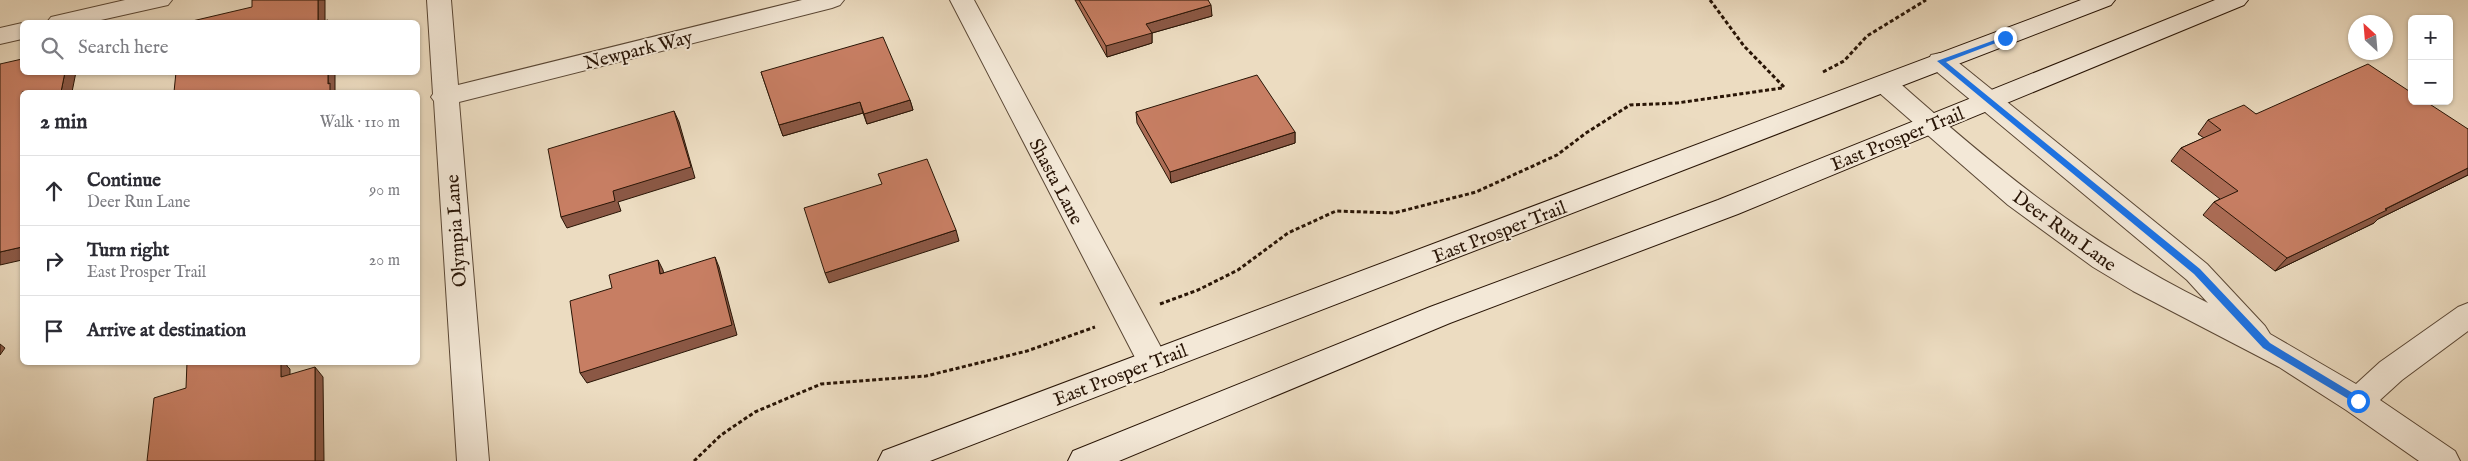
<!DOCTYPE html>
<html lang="en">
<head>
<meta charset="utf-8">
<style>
	body { margin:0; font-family:"IM FELL English",serif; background:#f2f2f3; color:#2b2b33 }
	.controls { position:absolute; right:15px; top:15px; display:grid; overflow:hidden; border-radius:8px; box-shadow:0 1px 4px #0004 }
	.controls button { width:45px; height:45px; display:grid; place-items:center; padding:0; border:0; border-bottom:1px solid #e1e1e2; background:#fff; color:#2b2b33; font:25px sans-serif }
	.compass { position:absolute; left:2348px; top:15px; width:45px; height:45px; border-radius:50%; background:#fff; box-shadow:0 1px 4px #0004; rotate:334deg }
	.stop { position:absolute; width:15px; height:15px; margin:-11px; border:4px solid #1a73e8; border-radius:50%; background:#fff }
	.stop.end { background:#1a73e8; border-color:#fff; box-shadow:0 1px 5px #0008 }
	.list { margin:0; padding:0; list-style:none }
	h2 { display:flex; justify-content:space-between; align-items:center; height:65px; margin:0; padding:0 20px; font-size:21px }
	h2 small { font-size:16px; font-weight:400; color:#7c7c81 }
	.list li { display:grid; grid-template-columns:32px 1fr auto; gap:15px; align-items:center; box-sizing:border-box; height:70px; padding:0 20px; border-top:1px solid #e1e1e2 }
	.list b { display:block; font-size:19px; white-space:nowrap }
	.list p { margin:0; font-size:16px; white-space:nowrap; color:#7c7c81 }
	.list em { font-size:16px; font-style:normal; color:#7c7c81 }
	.icon { flex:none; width:28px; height:28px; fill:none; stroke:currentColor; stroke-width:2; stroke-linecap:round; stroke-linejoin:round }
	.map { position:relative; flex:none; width:2468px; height:461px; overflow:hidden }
	.search { position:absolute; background:#fff; box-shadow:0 1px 4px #0004; left:20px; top:20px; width:400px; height:55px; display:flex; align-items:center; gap:12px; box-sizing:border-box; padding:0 18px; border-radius:8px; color:#7c7c81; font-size:19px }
	.panel { position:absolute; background:#fff; box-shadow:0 1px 4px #0004; left:20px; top:90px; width:400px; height:275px; border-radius:8px }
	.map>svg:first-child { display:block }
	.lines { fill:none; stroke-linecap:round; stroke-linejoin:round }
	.street-casing { stroke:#5a4735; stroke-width:2 }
	.secondary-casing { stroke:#291506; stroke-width:2 }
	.path { stroke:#291506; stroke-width:3; stroke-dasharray:4 2.5; stroke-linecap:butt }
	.street { fill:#f3e8d7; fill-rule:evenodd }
	.secondary { fill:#f3e8d7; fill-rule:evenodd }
	.wall { fill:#ab6c55; stroke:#291506 }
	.shaded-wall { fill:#8b5845; stroke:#291506 }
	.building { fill:#c77e63; stroke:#291506 }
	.route { fill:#1a73e8 }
	.labels { text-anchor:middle; stroke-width:4; stroke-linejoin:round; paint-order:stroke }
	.street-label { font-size:19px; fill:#291506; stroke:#f3e8d7 }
</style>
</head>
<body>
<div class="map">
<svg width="2468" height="461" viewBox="0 0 2468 461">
	<rect width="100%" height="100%" fill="#ecdcc1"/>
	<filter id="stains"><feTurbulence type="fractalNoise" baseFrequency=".004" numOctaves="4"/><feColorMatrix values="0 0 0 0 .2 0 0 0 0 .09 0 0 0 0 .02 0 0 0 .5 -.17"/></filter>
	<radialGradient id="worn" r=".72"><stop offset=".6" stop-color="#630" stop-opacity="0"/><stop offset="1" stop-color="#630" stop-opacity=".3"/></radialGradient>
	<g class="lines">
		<defs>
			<path id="street" d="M125,0H172L168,5L92,22H47L51,17Z
				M427,0H451L458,85L802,0H844L840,5L832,8L459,102L489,461H457L434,101L431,97L433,94Z
				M950,0H974L1164,353L1168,362L1164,371L1153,374L1142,371Z
				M22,23V39L0,44V28Z
				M1940,53L1949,55L2207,264L2265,326L2270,334L2356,384L2380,362L2458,307L2468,303V331L2402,380L2380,400L2455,451L2460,461H2419L2346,410L2279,367L2133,291L2093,267L2008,205L1876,90L1873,84L1876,78L1885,75L1894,78C1995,168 2086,243 2208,303L2187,280L1931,67L1928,61L1931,55Z"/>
			<path id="secondary" d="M2081,0H2115L2111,5L930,461H878L883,451Z
				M2215,0H2248L2244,5L1738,214L1450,323L1119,461H1068L1073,451L1430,307L1718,200Z"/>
		</defs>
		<use href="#street" class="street-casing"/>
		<use href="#secondary" class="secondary-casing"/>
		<path class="path" d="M1710,0L1744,46L1784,87
			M1823,72L1844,61L1867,36L1926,0
			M1160,304L1198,290L1238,270L1288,233L1336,211L1394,213L1476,192L1557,155L1586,133L1630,105L1677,103L1782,88
			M694,461L721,435L755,412L821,384L926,376L1027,351L1095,327"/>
		<use href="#street" class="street"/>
		<use href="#secondary" class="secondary"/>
	</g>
	<path class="wall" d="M1075,0H1208L1212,16L1152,33V43L1107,57Z
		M761,72L910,100L913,110L867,124L863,113L783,136Z
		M1136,112L1295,132V143L1171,183L1137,123Z
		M2256,114L2468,129V175L2378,219L2374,223L2275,271L2203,215L2214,202L2220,199L2171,161L2181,148L2204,138L2198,134L2208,120Z"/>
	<path class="shaded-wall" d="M318,0H325V22H318Z
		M1211,5L1212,16L1152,33V43L1107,57L1106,46L1146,24Z
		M65,72H76L72,92H61Z
		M328,72H335V91L336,92H330L328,84Z
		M910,100L913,110L867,124L864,114Z
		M860,102L863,113L783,136L779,125Z
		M674,111L679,122L695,178L618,202L621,211L567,228L561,217Z
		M1295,132V143L1171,183L1170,172Z
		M2468,168V175L2378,219L2374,223L2275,271L2287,258Z
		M956,230L959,241L829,283L825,273Z
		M22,247V260L0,265V252Z
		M715,257L719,267L737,335L587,383L580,373Z
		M658,260L663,270L666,284L660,274Z
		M0,344L5,348L0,355Z
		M280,362H287V366L290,369V387L281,377Z
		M315,367L323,377L324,461H315Z"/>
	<path class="building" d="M252,0H318V22H188L252,7Z
		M1079,0H1208L1211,5L1146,24L1152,33L1106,46Z
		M328,20V22H319Z
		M883,37L910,100L864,114L860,102L779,125L761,72Z
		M22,59V72H65L61,92H22V247L0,252V64Z
		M2368,64L2412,93V101H2425L2468,129V168L2385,209L2387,210L2287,258L2214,202L2238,191L2181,148L2221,130L2208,120L2244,105L2256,114Z
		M176,72H328V84L330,83V92H174Z
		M1257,75L1295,132L1170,172L1136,112Z
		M674,111L691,167L613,191L615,201L561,217L548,149Z
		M927,159L956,230L825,273L804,208L882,184L878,174Z
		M715,257L732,325L580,373L570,301L612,288L609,275L658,260L660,274Z
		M187,362H281V377L315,367V461H147L154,398L186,388Z"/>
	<path class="route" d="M2003,37L2009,38L1946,62L2200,269L2270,343L2361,398V403H2355L2263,348L2194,274L1937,61Z"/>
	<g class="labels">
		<g class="street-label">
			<text transform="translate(638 49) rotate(-14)" y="7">Newpark Way</text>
			<text transform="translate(1897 138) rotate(-22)" y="7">East Prosper Trail</text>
			<text transform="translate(1057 181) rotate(62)" y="7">Shasta Lane</text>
			<text transform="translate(2065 230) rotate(36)" y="7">Deer Run Lane</text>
			<text transform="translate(455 231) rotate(-94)" y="7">Olympia Lane</text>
			<text transform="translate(1499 231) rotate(-21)" y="7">East Prosper Trail</text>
			<text transform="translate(1120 374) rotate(-21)" y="7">East Prosper Trail</text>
		</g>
	</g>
	<rect width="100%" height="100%" filter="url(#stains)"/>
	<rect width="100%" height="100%" fill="url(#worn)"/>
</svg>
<div class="controls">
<button>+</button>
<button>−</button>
</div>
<svg class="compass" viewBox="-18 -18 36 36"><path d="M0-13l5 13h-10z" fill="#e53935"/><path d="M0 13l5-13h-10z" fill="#7c7c81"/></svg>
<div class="stop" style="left:2358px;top:401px"></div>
<div class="stop end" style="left:2005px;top:38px"></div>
<div class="search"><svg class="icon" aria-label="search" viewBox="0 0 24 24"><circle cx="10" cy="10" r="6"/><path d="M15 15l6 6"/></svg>Search here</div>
<section class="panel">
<h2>2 min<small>Walk · 110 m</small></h2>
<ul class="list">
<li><svg class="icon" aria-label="ahead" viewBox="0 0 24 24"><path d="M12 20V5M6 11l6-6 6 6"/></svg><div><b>Continue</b><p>Deer Run Lane</p></div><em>90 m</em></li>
<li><svg class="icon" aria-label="right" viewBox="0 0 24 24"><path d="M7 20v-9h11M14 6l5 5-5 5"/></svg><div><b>Turn right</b><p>East Prosper Trail</p></div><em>20 m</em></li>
<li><svg class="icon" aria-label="arrive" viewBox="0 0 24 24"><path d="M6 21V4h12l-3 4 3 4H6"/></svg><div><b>Arrive at destination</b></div></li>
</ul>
</section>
</div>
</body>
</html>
